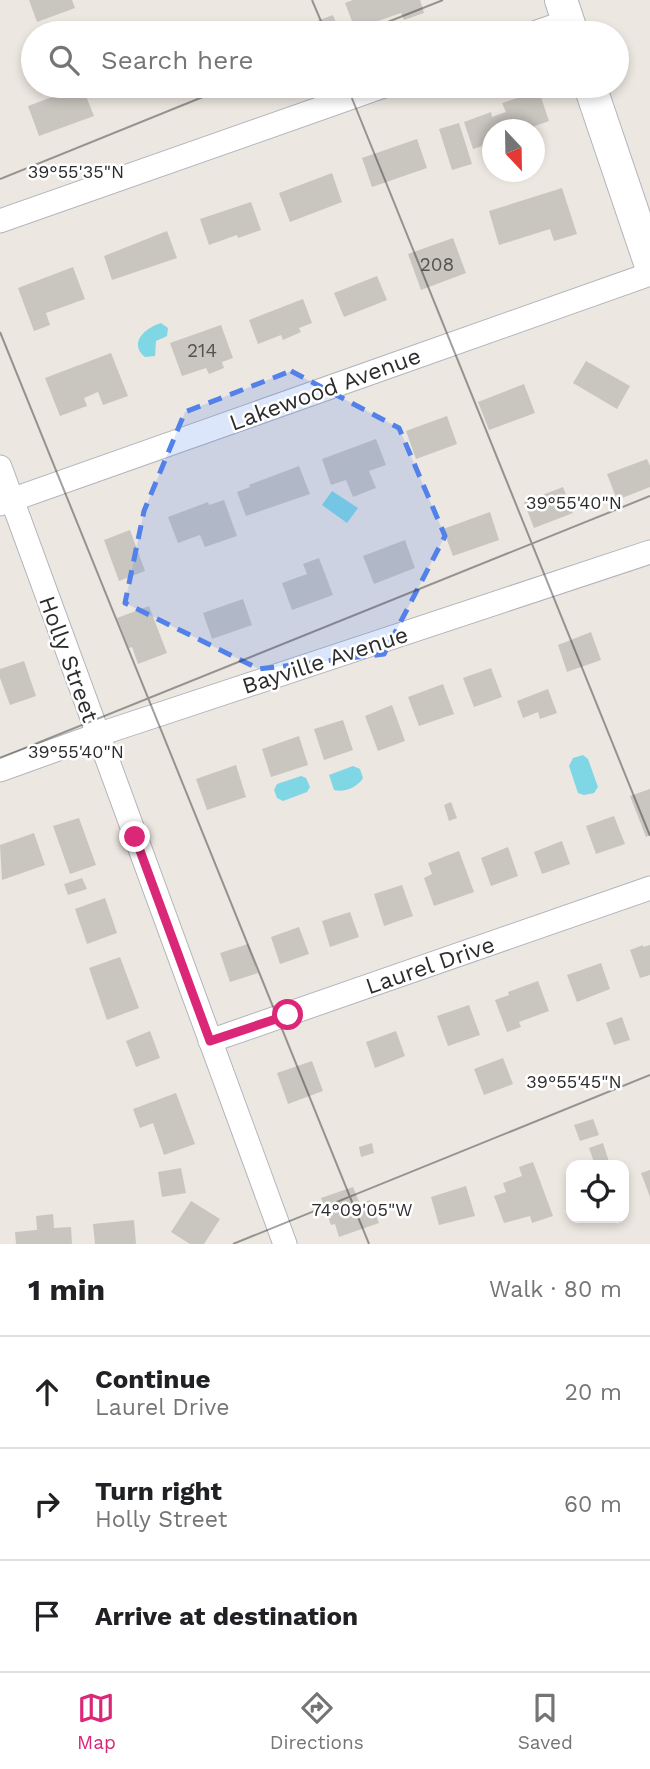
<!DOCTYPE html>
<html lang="en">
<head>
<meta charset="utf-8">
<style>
	body { margin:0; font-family:"Work Sans",sans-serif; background:#f2f2f2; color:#202124 }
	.controls { position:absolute; right:21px; bottom:21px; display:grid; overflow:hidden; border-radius:14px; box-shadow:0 4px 10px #0003 }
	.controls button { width:63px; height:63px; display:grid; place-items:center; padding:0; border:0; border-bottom:2px solid #e0e0e0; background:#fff; color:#202124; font:35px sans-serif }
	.compass { position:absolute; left:482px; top:119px; width:63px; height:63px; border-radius:50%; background:#fff; box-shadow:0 4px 10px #0003; rotate:158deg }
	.stop { position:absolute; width:21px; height:21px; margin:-16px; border:5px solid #db2777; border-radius:50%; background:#fff }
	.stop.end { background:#db2777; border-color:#fff; box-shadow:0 2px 7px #0008 }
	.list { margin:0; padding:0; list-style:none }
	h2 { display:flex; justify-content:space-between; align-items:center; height:91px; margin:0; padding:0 28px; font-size:30px }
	h2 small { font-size:23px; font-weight:400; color:#757577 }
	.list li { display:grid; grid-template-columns:46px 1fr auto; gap:21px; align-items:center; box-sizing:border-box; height:112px; padding:0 28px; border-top:2px solid #e0e0e0 }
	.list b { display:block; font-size:26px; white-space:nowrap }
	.list p { margin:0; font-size:23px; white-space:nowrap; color:#757577 }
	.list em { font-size:23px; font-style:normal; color:#757577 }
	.icon { flex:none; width:38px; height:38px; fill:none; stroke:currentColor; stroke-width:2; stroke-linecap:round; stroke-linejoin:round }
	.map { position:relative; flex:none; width:650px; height:1244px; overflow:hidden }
	.search { position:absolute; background:#fff; box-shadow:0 4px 10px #0003; left:21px; right:21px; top:21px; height:77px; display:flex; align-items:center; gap:18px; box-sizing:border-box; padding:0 24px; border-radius:38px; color:#757577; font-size:26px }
	.sheet { height:427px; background:#fff }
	nav { display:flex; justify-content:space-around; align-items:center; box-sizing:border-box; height:98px; border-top:2px solid #e0e0e0; background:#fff; font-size:19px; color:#757577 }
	nav a { display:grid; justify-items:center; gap:4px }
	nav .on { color:#db2777 }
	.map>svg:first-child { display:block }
	.water { fill:#7fd6e4 }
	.building { fill:#c9c5bf }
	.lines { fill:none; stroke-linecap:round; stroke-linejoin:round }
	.street-casing { stroke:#b2b5bc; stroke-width:25 }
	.secondary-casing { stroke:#b2b5bc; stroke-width:34 }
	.street { stroke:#fff; stroke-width:23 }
	.secondary { stroke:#fff; stroke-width:32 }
	.route { stroke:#db2777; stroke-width:9 }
	.marked { fill:#5281ea; fill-opacity:0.2; stroke:#5281ea; stroke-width:5; stroke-dasharray:14 9; stroke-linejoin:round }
	.ticks { fill:none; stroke:#2d2d2d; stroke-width:2; stroke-opacity:0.45 }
	.labels { text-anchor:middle; stroke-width:5; stroke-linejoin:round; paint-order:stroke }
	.number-label { font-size:19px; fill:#545352 }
	.street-label { font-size:23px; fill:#2d2d2d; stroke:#fff }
	.ticks-label { font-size:18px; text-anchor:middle; fill:#2d2d2d; stroke:#fff; stroke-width:5; stroke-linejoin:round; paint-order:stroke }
</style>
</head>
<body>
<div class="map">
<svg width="650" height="1244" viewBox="0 0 650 1244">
	<rect width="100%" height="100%" fill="#ede7e1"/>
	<path class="water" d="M161,323L168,328L167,336L156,341L155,356L145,357C128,343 145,328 161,323Z
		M332,491L358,508L347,523L322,505Z
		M583,755L588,759L598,787L594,793L584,795L578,793L569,766L573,758Z
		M353,766L360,769L363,778C358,787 344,793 334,790L329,775Z
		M301,776L306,778L310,787L307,792L283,801L277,798L274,790L277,784Z"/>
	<path class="building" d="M29,0H72L75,8L37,22Z
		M353,0H420L424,13L404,20L401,13L355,29L345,3Z
		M333,15L340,33H300L298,28Z
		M82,86L94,116L39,136L28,106Z
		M539,91L549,121L524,130H492V143L473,149L464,122L491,112L492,117L506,112L502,103Z
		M459,123L472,164L452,170L439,129Z
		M417,139L427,168L372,187L362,158Z
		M332,173L342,202L290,222L279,193Z
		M562,188L577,234L554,241L550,229L499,245L489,211Z
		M251,202L261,230L238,238L237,235L209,245L200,219Z
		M167,231L177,258L112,280L104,256Z
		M453,238L466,273L421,290L408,254Z
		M73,267L85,299L46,313L50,325L34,331L18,288Z
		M377,276L387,300L344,317L334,293Z
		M303,299L312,323L299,328L301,332L283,340L281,335L258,344L249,320Z
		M221,325L233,358L222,362L224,368L209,374L206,368L182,376L170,343Z
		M111,353L128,396L103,405L98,392L84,398L87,406L60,416L45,378Z
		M586,361L630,386L617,409L573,383Z
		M524,384L535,413L489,430L478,402Z
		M447,416L457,444L416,459L406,431Z
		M376,439L386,465L369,471L376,488L353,497L346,480L331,485L322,459Z
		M647,459L650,466V487L617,500L607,474Z
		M299,466L310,494L246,516L237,492L250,487L249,485Z
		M563,487L573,513L534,528L524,502Z
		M224,500L237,536L205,547L200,535L178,543L168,517L208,502L209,505Z
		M490,512L499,540L453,556L443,529Z
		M130,530L145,571L119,581L104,540Z
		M405,540L415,568L374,584L363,556Z
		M319,558L333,595L292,610L282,583L307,574L303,564Z
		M243,599L252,625L212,639L203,613Z
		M149,606L167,653L138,664L132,647L129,648L117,618Z
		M591,632L601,660L567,672L558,645Z
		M24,661L36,696L10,705L0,678V669Z
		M491,668L502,697L474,707L463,678Z
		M443,684L454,714L419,726L408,697Z
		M548,689L557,713L540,719L538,712L523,718L517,701Z
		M392,705L405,741L378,751L365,716Z
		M343,720L353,750L324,760L314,729Z
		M299,736L308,765L271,777L262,749Z
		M236,765L246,797L207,810L196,779Z
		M650,789V835L646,837L630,796Z
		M451,802L457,818L449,821L444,805Z
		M614,816L625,844L596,854L586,826Z
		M79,818L96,865L70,874L53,826Z
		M34,833L45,865L2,880L0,845Z
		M562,841L570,864L542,874L534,852Z
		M508,847L518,876L491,886L481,858Z
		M459,851L474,892L434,906L424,878L432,874L428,863Z
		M82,878L87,889L68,895L64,884Z
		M402,885L413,916L384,926L374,894Z
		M105,898L117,933L87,944L75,909Z
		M350,912L359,937L330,947L322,921Z
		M299,927L309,954L280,964L271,937Z
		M248,944L258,973L230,982L220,953Z
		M643,945V947L650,945V975L640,978L630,950Z
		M120,957L139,1008L107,1020L89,968Z
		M601,963L610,989L577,1002L567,975Z
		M538,981L549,1011L519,1022L521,1027L507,1032L495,1000L509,995L508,992Z
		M469,1005L480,1035L448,1046L437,1016Z
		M622,1017L630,1040L614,1045L606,1023Z
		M150,1031L160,1058L136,1067L126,1041Z
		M396,1031L405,1056L375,1068L366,1042Z
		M503,1058L513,1084L484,1095L474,1069Z
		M312,1061L323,1091L288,1104L277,1073Z
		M176,1093L195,1144L164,1155L153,1123L140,1128L133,1109Z
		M593,1119L599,1135L580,1141L574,1125Z
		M372,1143L374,1153L361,1157L359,1147Z
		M603,1143L610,1165H595L589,1148Z
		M533,1162L553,1216L532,1223L530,1216L504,1223L494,1196L506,1192L503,1183L522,1176L519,1167Z
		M181,1168L186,1193L162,1197L158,1172Z
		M650,1170V1197L641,1173Z
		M466,1186L475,1216L439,1225L431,1197Z
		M353,1187L360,1204L370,1200L379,1223L339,1237L335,1224L331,1225L321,1198Z
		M191,1201L220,1219L204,1244H190L171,1232Z
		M53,1214L54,1228L71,1227L72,1244H16L15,1232L37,1230L36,1216Z
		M134,1220L136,1244H95L93,1224Z"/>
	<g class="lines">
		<defs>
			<path id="street" d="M534,33L568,21
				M0,221L384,86
				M0,467L285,1244
				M0,504L650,274
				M0,770L97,735L650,552
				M210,1041L650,888"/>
			<path id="secondary" d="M561,0L572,33
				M590,86L650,263"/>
		</defs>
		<use href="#street" class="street-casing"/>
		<use href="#secondary" class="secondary-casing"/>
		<use href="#street" class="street"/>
		<use href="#secondary" class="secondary"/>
	</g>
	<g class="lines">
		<path class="route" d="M135,837L210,1041L288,1015"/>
	</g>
	<path class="marked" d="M291,371L399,428L445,536L384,654L259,669L125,603L144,511L185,412Z"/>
	<path class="ticks" d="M312,0L326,33M360,33L443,0M347,86L650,836M0,179L230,86M0,332L369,1244M0,758L650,496M233,1244L650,1075"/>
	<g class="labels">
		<g class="number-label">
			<text x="437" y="271">208</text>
			<text x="202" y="357">214</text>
		</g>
		<g class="street-label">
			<text transform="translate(325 389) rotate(-20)" y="8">Lakewood Avenue</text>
			<text transform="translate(69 659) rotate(70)" y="8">Holly Street</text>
			<text transform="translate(325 660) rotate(-18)" y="8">Bayville Avenue</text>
			<text transform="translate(430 965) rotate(-19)" y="8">Laurel Drive</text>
		</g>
	</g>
	<g class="ticks-label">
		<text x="76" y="178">39°55'35"N</text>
		<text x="574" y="509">39°55'40"N</text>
		<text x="76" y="758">39°55'40"N</text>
		<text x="574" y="1088">39°55'45"N</text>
		<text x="362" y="1216">74°09'05"W</text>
	</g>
</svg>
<div class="controls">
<button><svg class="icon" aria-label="locate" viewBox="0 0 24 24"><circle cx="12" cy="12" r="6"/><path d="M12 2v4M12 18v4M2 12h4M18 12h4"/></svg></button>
</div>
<svg class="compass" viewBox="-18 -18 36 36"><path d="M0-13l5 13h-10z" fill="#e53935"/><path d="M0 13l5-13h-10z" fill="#757577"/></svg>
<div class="stop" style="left:288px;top:1015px"></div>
<div class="stop end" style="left:135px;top:837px"></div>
<div class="search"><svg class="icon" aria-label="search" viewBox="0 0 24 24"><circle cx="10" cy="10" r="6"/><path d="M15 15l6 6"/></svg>Search here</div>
</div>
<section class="sheet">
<h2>1 min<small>Walk · 80 m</small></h2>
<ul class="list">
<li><svg class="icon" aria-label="ahead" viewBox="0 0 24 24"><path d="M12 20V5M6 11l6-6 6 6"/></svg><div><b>Continue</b><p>Laurel Drive</p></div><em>20 m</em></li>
<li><svg class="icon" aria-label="right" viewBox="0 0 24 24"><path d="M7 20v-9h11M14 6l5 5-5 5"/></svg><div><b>Turn right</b><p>Holly Street</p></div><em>60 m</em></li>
<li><svg class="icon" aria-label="arrive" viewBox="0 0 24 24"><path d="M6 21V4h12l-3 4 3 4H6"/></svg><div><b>Arrive at destination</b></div></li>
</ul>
</section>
<nav>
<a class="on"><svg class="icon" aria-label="map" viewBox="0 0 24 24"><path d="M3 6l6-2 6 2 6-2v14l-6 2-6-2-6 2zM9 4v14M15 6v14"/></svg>Map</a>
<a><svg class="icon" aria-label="directions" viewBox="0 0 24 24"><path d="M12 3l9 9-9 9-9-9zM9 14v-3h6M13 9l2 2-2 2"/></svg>Directions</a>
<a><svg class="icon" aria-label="saved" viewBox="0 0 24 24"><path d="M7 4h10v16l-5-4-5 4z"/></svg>Saved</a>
</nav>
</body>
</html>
